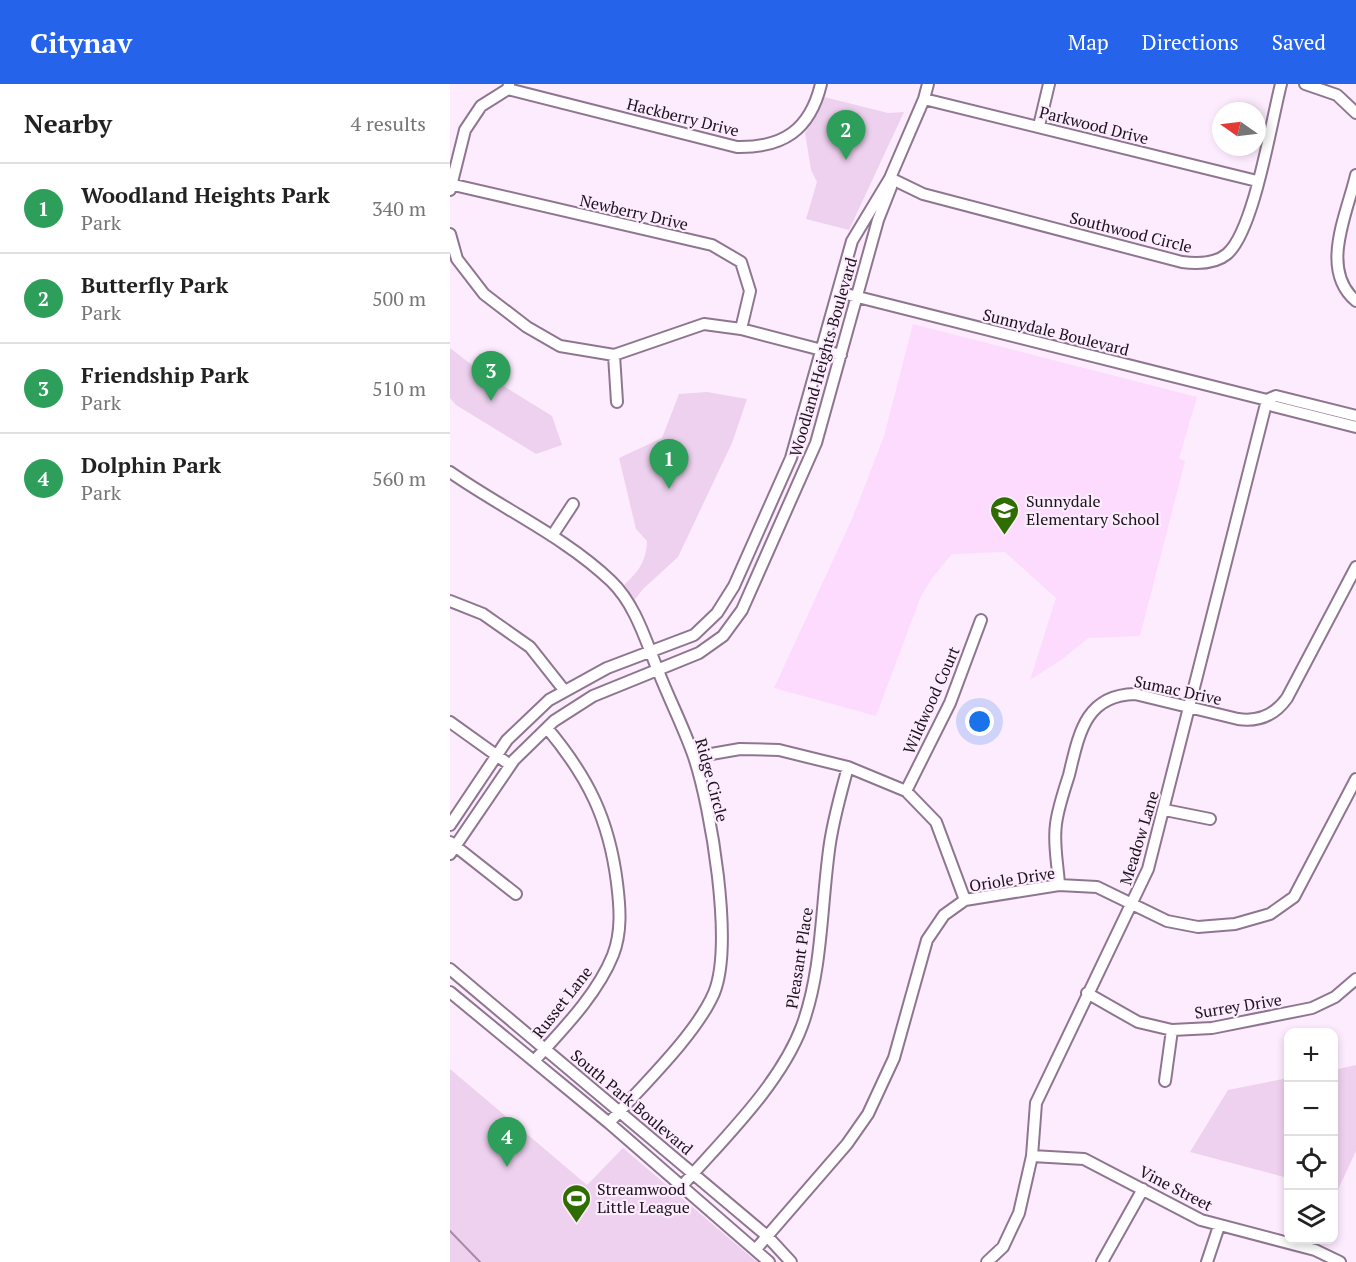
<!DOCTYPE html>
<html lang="en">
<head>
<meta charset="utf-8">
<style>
	body { margin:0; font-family:"PT Serif",serif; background:#f6f6f6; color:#222 }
	.controls { position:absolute; right:18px; bottom:18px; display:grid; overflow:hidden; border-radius:12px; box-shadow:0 3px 9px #0003 }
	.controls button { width:54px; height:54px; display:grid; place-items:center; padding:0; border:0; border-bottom:2px solid #e0e0e0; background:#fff; color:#222; font:30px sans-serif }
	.compass { position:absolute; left:762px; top:18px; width:54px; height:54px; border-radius:50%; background:#fff; box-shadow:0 3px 9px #0003; rotate:284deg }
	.you { position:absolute; left:530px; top:638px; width:21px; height:21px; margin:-15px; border:4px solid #fff; border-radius:50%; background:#1a73e8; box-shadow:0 0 0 9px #1a73e833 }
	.badge { display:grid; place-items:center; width:39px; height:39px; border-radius:50%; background:#2563eb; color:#fff; font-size:20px; font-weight:700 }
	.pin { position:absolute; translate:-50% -50px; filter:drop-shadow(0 2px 3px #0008) }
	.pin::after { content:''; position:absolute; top:32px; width:21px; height:18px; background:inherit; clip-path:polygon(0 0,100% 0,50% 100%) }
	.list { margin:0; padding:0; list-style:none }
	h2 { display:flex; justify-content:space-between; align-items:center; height:78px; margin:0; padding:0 24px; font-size:26px }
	h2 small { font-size:20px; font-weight:400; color:#767676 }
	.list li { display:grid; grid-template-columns:39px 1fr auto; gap:18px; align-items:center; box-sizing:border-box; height:90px; padding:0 24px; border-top:2px solid #e0e0e0 }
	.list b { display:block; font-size:22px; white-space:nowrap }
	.list p { margin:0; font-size:20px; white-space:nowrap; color:#767676 }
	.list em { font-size:20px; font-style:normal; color:#767676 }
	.icon { flex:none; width:33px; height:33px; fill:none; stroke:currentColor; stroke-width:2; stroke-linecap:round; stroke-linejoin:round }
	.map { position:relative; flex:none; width:906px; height:1178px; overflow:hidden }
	header { display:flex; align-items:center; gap:36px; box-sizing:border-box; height:84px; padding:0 30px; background:#2563eb; color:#fff }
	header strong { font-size:28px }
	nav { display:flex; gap:33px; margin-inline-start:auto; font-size:21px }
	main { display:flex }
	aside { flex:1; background:#fff }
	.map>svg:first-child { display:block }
	.built { fill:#fcdbfe }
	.green { fill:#eed1ef }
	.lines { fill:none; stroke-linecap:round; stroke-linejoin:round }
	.stream { stroke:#ab89ac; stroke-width:2 }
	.minor-casing { stroke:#8f7690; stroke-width:14 }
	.minor { stroke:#fff; stroke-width:10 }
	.labels { text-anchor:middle; stroke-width:4.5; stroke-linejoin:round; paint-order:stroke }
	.street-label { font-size:16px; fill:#1b121b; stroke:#fdecfe }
	.poi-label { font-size:16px; fill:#1b121b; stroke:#fdecfe; text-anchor:start }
</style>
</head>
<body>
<header>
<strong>Citynav</strong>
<nav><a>Map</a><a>Directions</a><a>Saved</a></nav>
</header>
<main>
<aside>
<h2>Nearby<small>4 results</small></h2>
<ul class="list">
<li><span class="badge" style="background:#2e9e5b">1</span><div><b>Woodland Heights Park</b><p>Park</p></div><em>340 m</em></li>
<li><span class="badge" style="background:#2e9e5b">2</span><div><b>Butterfly Park</b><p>Park</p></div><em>500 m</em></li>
<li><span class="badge" style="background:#2e9e5b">3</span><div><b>Friendship Park</b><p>Park</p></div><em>510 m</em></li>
<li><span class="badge" style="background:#2e9e5b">4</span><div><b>Dolphin Park</b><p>Park</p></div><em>560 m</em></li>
</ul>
</aside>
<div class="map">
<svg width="906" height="1178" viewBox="0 0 906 1178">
	<rect width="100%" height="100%" fill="#fdecfe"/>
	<path class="built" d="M463,240L747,313L729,374L735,377L690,552L638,554L611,576L580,596L606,514L555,468L502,470L482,494L471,512L426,632L324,604L402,435L434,352Z"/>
	<path class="green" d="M374,13L438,29L454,28L399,146L356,135L367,98L361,86L355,49L367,31Z
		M0,264L31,288L102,332L112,361L86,370L6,321L0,314Z
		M257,308L297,315L282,359L228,473L193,505L183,518L172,503C188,488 196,479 197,457L186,445L169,374L212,354L229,310Z
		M906,981V1067L884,1114V986Z
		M0,985L137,1101L173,1064L307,1178H0Z
		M838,994V1094L740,1068L778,1006Z"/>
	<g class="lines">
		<path class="stream" d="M0,1147L30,1178"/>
		<defs>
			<path id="minor" d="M855,0L887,11L906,29
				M58,5L287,63C333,64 360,46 371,0
				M474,15L807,97
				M589,42L599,0
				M906,91C897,130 869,186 906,217
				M440,94L473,110L732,178C747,180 765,180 777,170C804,147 821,39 831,0
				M0,100L262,161L291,178L300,207L291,245
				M0,106L15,46L31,22L58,5L59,0
				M0,150L7,175L34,210L77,243L110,262L164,271L254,240L291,245L391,271
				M388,208L817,316L823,322L906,343
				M164,271L167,318
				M817,316L826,312L906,332
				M0,388C53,425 115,453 161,497C186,521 196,558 209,589C220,617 234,644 244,673C261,724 284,860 264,909C246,951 190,1004 159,1039
				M102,452L123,420
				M0,517L33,530L80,563L114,606
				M0,638L60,681
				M244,673L290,665L329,666L398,683L456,707L486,738L515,816
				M456,707L500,619L531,536
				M715,726L760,735
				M0,741L57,656L99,616L157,584L244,551L267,529L284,502L341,374L402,157L440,94L474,15L478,0
				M0,758L66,810
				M0,770L64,676L104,637L143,612L249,569L273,552L292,526L366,359L428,136L441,103L440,94
				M609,801C608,781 603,760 606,740C608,724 614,707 619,691C629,650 635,611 685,610L788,635C808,638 825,631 837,614L906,483
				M0,885L317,1152L341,1178
				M0,908L159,1039L319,1178
				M637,909L688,938L722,946L762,944L862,924L885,913L906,895
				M84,977C112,946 147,911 163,871C172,848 170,823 167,799C159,735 138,693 97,644
				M715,997L722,946
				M582,1072L634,1075L751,1136L865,1166L890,1178
				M232,1102C273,1055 330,1001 352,942C373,885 371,819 380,759C384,733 391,708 398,683
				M306,1165L397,1060L418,1030L444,974L477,856L494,831L515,816L609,801L647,803L717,837L748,843L785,840L820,830L844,813L906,695
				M537,1178L553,1163L569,1129L582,1072L586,1019L698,785L817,316
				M652,1178L693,1105
				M757,1178L769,1142"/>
		</defs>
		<use href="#minor" class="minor-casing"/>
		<use href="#minor" class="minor"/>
	</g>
	<defs>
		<symbol id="school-pin" viewBox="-11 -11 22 30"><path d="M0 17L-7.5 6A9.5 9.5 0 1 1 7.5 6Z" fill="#2f6d00" stroke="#fdecfe"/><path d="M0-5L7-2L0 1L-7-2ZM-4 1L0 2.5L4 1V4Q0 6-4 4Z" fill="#fff"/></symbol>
		<symbol id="stadium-pin" viewBox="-11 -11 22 30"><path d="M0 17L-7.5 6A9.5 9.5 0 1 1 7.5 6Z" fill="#2f6d00" stroke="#fdecfe"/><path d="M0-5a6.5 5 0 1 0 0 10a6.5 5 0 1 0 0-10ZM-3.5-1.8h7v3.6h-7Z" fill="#fff"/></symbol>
	</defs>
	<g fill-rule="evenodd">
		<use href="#school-pin" x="538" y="410" width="33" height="45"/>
		<use href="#stadium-pin" x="110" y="1098" width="33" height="45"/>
	</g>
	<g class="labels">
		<g class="street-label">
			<text transform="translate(233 33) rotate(14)" y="6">Hackberry Drive</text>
			<text transform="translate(644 41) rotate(14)" y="6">Parkwood Drive</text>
			<text transform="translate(184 128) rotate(13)" y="6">Newberry Drive</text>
			<text transform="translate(681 148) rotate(14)" y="6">Southwood Circle</text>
			<text transform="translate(606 248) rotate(14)" y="6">Sunnydale Boulevard</text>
			<text transform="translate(373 273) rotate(-74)" y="6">Woodland Heights Boulevard</text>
			<text transform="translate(728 606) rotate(12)" y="6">Sumac Drive</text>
			<text transform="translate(481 616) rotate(-66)" y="6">Wildwood Court</text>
			<text transform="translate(262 696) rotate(75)" y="6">Ridge Circle</text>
			<text transform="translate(689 754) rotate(-73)" y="6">Meadow Lane</text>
			<text transform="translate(562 795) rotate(-9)" y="6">Oriole Drive</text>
			<text transform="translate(349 874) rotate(-81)" y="6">Pleasant Place</text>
			<text transform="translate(112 918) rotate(-52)" y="6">Russet Lane</text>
			<text transform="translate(788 922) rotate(-9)" y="6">Surrey Drive</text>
			<text transform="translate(182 1018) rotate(40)" y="6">South Park Boulevard</text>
			<text transform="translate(726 1104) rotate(27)" y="6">Vine Street</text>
		</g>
		<g class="poi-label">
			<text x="576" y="423">Sunnydale<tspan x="576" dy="18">Elementary School</tspan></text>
			<text x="147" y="1111">Streamwood<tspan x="147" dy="18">Little League</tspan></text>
		</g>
	</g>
</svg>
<div class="controls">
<button>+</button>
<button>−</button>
<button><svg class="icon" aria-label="locate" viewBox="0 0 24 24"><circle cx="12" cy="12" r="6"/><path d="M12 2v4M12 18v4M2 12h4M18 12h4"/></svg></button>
<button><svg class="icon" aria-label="layers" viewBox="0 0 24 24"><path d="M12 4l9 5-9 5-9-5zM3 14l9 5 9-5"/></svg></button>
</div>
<svg class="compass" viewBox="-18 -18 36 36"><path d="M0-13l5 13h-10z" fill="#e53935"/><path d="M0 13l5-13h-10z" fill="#767676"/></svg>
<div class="you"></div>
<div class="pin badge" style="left:219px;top:405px;background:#2e9e5b">1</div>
<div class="pin badge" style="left:396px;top:76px;background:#2e9e5b">2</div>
<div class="pin badge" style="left:41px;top:317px;background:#2e9e5b">3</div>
<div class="pin badge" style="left:57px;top:1083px;background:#2e9e5b">4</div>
</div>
</main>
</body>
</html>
